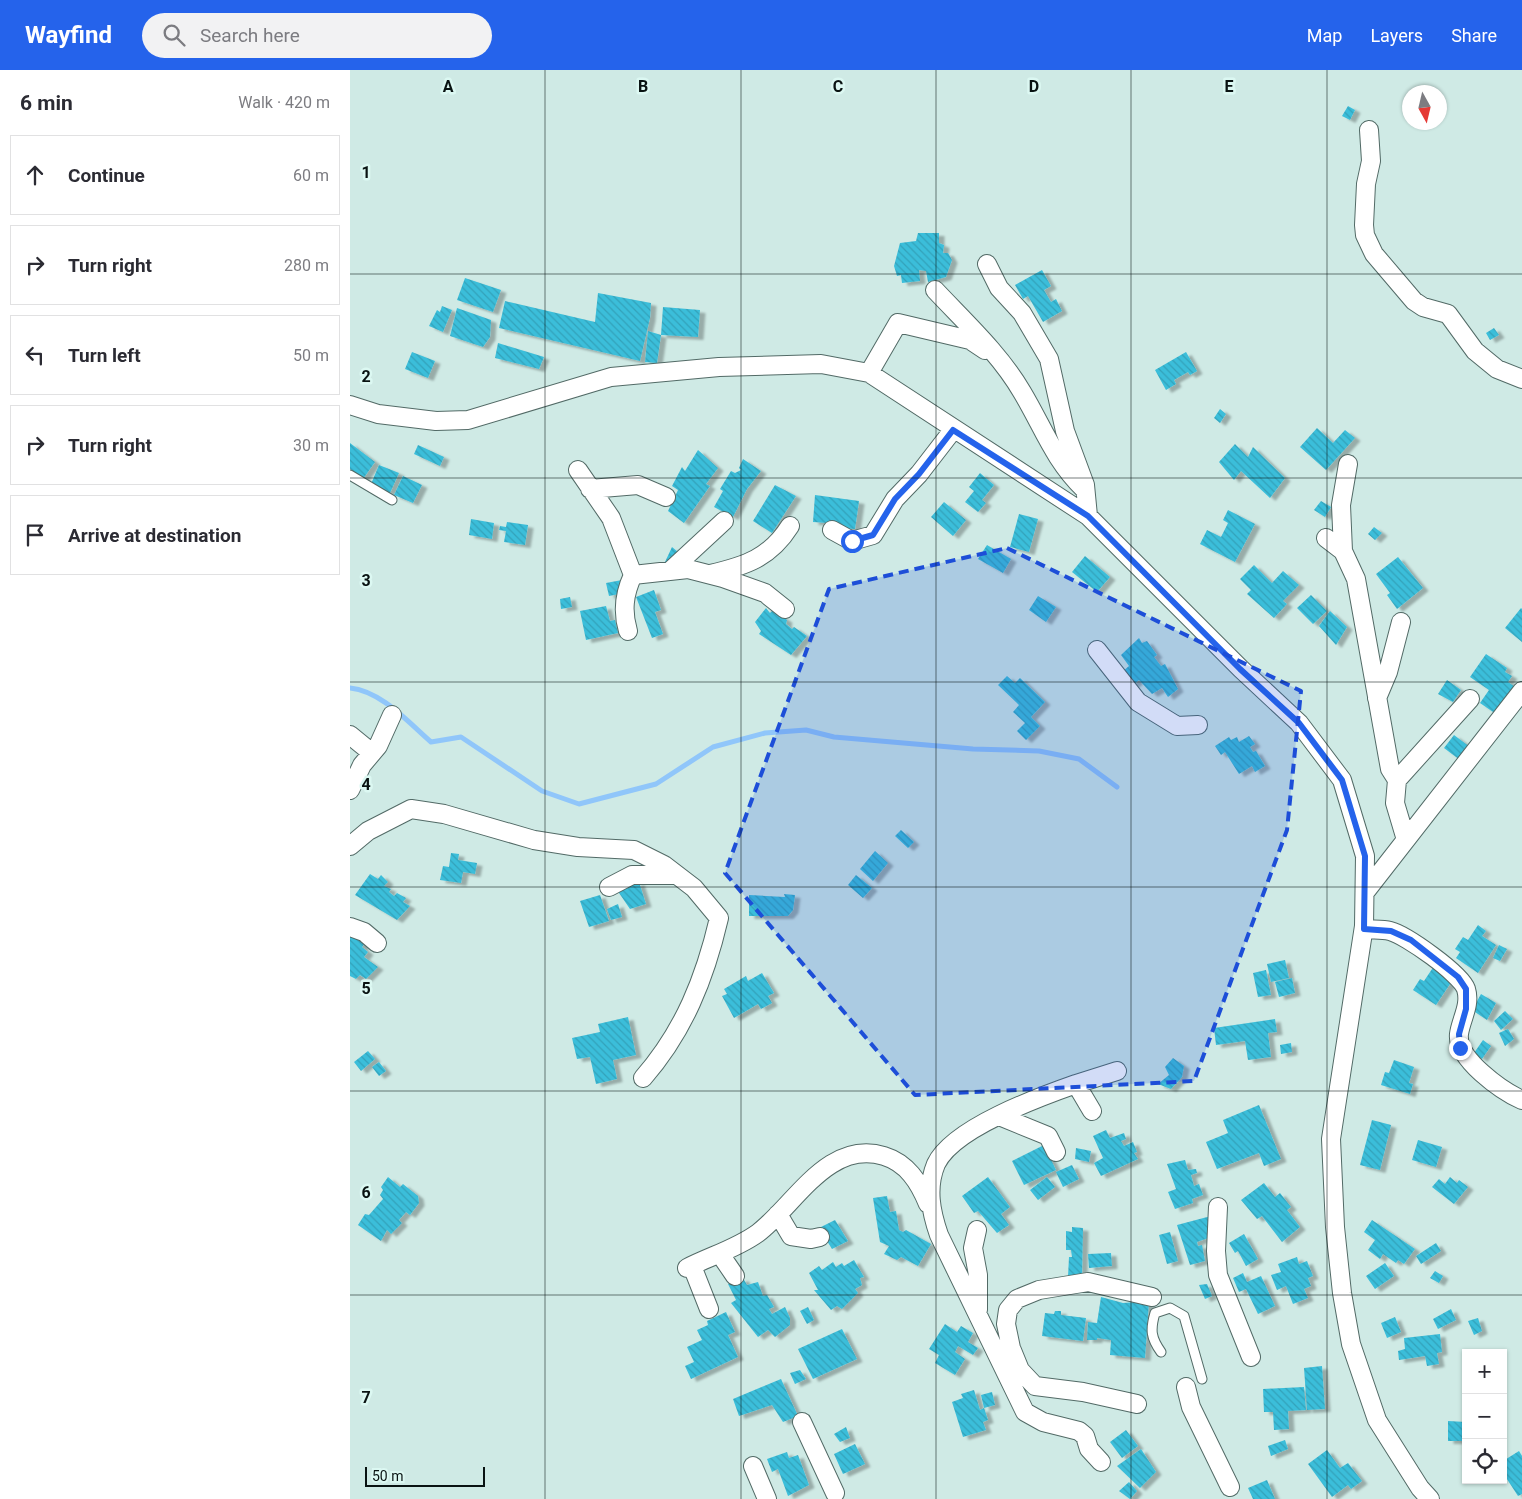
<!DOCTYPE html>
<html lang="en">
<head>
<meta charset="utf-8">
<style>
	body { margin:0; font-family:Roboto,sans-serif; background:#f2f2f3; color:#2b2b33 }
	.controls { position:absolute; right:15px; bottom:15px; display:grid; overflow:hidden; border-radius:0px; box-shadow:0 1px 4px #0004 }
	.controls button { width:45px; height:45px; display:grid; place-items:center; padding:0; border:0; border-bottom:1px solid #e1e1e2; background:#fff; color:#2b2b33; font:25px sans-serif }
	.compass { position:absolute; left:1052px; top:15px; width:45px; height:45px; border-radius:50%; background:#fff; box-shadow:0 1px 4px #0004; rotate:172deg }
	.scale { position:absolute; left:15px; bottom:12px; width:120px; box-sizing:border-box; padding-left:5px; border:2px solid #091312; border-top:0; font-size:14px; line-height:18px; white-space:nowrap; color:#091312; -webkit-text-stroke:4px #dcf8f2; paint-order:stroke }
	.stop { position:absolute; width:15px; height:15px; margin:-11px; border:4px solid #2563eb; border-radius:50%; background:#fff }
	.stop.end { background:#2563eb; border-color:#fff; box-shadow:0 1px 5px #0008 }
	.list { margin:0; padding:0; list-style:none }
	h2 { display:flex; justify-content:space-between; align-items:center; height:65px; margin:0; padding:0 20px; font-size:21px }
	h2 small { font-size:16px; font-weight:400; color:#7c7c81 }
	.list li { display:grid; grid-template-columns:32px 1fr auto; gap:15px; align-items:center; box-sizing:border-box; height:80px; margin:0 10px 10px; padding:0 10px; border:1px solid #e1e1e2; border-radius:0px }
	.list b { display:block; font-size:19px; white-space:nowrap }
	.list em { font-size:16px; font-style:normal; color:#7c7c81 }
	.icon { flex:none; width:28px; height:28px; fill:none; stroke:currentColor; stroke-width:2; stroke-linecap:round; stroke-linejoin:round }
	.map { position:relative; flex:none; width:1172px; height:1429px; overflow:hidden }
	header { display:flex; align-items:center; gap:30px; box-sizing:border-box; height:70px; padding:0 25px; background:#2563eb; color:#fff }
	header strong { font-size:24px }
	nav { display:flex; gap:28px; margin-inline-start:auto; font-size:18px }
	.search { width:350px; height:45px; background:#f2f2f3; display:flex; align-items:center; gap:12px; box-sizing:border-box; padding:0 18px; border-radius:28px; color:#7c7c81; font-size:19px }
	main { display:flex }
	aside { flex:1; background:#fff }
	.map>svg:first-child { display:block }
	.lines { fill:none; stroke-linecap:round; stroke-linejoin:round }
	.stream { stroke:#90c6fa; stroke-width:5 }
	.building { fill:url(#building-back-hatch); filter:url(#shadow) }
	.service-casing { stroke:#526a66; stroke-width:11 }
	.minor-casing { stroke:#526a66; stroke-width:20 }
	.service { stroke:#fff; stroke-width:9 }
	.minor { stroke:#fff; stroke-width:18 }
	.route { stroke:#2563eb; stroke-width:6 }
	.marked { fill:#1d4ed8; fill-opacity:0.2; stroke:#1d4ed8; stroke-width:4; stroke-dasharray:10 6; stroke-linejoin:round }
	.grid { fill:none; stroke:#091312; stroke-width:1; stroke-opacity:0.55 }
	.grid-label { font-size:16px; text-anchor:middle; font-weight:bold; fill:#091312; stroke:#dcf8f2; stroke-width:5; stroke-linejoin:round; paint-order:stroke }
</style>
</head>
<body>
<header>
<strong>Wayfind</strong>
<div class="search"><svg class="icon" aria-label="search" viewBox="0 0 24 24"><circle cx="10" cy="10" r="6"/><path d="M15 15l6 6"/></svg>Search here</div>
<nav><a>Map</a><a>Layers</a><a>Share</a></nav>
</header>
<main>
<aside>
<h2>6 min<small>Walk · 420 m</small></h2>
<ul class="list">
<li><svg class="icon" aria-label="ahead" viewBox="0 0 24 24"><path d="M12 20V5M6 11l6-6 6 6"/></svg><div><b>Continue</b></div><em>60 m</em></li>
<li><svg class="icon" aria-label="right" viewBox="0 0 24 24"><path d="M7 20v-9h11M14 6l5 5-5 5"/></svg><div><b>Turn right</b></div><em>280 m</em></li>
<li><svg class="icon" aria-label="left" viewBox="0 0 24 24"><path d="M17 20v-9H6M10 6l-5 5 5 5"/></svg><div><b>Turn left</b></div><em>50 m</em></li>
<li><svg class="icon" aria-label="right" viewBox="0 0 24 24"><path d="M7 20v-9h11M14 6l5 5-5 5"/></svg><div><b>Turn right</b></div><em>30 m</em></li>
<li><svg class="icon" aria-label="arrive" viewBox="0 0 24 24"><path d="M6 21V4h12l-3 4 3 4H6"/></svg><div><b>Arrive at destination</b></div></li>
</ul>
</aside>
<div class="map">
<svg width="1172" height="1429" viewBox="0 0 1172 1429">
	<defs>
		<pattern id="building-back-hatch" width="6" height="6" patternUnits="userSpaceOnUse" patternTransform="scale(1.25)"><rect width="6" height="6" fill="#3bbeda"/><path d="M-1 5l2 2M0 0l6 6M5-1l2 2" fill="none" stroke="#33a2ba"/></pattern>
		<filter id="shadow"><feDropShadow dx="5.5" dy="3" stdDeviation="1" flood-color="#0004"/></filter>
	</defs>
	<rect width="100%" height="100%" fill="#cfeae5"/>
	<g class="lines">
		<path class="stream" d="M0,618C31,621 58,652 81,672L111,667L192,721L229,734L306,714L363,677L415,663L456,660L484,667L623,679L689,681L729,689L767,717"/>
	</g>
	<path class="building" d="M998,36L1005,40L1000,50L992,46Z
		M568,163H589V173L594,175L593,183H598L602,190L596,207L578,212L576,201L569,200L570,211L552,213L551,205L547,206L544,196L550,173L566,171Z
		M692,200L701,216L694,220L701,232L706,229L712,241L693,252L678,226L673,229L665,215Z
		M115,208L151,220L143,242L107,230Z
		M248,223L301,233L300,248L290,291L149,258L155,231L245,252Z
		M92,236L102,240L93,262L79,256L87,240L90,242Z
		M313,237L350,240L348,267L311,265L307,293L295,292L298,261L311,265Z
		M107,238L141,250L140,267L133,277L100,266Z
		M1144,258L1149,265L1140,270L1136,263Z
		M148,273L194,287L189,299L145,288Z
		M62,282L85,291L78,308L55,299Z
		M836,282L847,301L840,305L838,302L824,310L826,314L816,320L805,300Z
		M870,339L876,344L870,353L864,348Z
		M967,358L983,373L995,360L1005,368L976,400L950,377Z
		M0,373L25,392L13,409L0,399Z
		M885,374L898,387L903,377L935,408L920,428L891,401L884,410L869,392Z
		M68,375L94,387L90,396L64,384Z
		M348,380L368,398L356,414L360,416L334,453L318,441L328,420L322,416L332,397L335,401Z
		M393,389L411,401L397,419L383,447L364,437L373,421L370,419L381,401L385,403L391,400L389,398Z
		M29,395L49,403L40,423L21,414Z
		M630,403L644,415L632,430L636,433L628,442L615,432L624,421L619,417Z
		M53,406L72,415L63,433L44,425Z
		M425,415L446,426L422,463L403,451Z
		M465,425L509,431L505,459L491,458L492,454L463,452Z
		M971,431L981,437L975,447L964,440Z
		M594,432L616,450L603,466L581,447Z
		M878,440L905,454L885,492L850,474L857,460L871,467L878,453L873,450Z
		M669,444L688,449L679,482L660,477Z
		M121,449L144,453L142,469L119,465Z
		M157,452L178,455L175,475L154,472L156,461L149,460L150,456L156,457Z
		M1024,457L1032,463L1025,470L1018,464Z
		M637,475L661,489L653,503L628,489Z
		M322,477L328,482L321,496L315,492Z
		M735,486L760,507L747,522L722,502Z
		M1048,487L1073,518L1047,539L1037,525L1040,523L1026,504Z
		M904,495L922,513L933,501L949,515L933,531L937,534L924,548L897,524L901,520L890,509Z
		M272,510L274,523L259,526L256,513Z
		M304,520L311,540L305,542L313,564L302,568L286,527Z
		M961,525L977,541L963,554L947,538Z
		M688,526L706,537L696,552L679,540Z
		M220,527L222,537L211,539L210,529Z
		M256,536L260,551L265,550L268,563L236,570L230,541Z
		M416,538L420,543L423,540L437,550L436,554L442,559L444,557L457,566L441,585L409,564L411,561L405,552Z
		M1171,538L1172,539V572L1155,558Z
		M980,541L997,557L986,575L969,556Z
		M789,568L792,573L797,571L807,585L804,587L811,596L815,594L828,619L818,627L812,618L802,624L789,610L783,615L772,602L779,596L771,585Z
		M1136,584L1157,598L1155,602L1162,606L1158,612L1165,617L1146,644L1130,633L1139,620L1120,607Z
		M657,606L665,613L670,608L695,632L681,647L690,656L676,670L667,661L675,653L663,642L669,635L648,615Z
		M1097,610L1111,620L1103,632L1088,624Z
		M1104,665L1120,677L1110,690L1094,678Z
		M899,666L905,674L900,677L903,682L906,681L915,696L905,702L902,696L889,704L875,682L871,685L865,676L879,667L881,670L887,667L889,672Z
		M551,760L564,772L558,778L545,766Z
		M525,781L538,793L523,811L510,799Z
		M101,783L109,784L108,790L127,793L125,804L113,802L111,813L90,810L93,796L99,797Z
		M20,804L28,809L31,805L38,812L34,816L41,819L39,822L44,826L47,823L56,828L53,832L60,836L47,850L5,825Z
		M506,805L522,818L513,828L498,815Z
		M289,812L296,834L280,839L267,820Z
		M434,824L445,825L443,840L438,846H399V825L435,827Z
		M250,825L259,851L239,857L230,831Z
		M268,834L272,847L261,850L257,839Z
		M1128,855L1136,861L1132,866L1146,875L1128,903L1106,888L1110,882L1105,879L1113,867L1118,870Z
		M0,864L15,873L12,877L18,882L14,887L28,897L16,909L10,905L6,909L0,906Z
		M1149,875L1157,879L1150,891L1143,888Z
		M935,890L939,908L921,912L917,894Z
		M1084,896L1104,908L1086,935L1063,920L1070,909L1074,911Z
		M916,900L921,925L908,927L903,903Z
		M412,903L424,923L418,926L422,933L411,939L408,934L384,948L372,926L377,924L374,919L396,906L398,911Z
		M942,908L945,923L929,927L925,912Z
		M1131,924L1146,933L1137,950L1122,940Z
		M1155,941L1163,949L1151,960L1144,951Z
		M278,947L286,985L263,990L267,1009L246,1014L240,987L227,989L222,968L250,962L248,954Z
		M925,949L927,962L918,963L921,987L898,990L895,971L866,975L864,958Z
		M1158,959L1164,969L1155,976L1149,963Z
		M1133,970L1141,976L1132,989L1124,983Z
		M941,973L942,982L931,984L930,975Z
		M18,981L25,989L11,1001L4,992Z
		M823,988L834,996L832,1007L821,1019L808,1014L819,1005L815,997Z
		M1044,990L1064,997L1059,1013L1063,1014L1060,1024L1031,1015L1035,1002L1039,1003Z
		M29,992L36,1001L29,1006L22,997Z
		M909,1035L931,1089L914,1096L909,1083L867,1099L856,1072L878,1063L873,1050Z
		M1022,1050L1041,1055L1030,1100L1010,1095Z
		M756,1060L760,1068L774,1063L776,1069L771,1071L774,1076L783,1072L787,1082L784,1083L788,1089L751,1106L744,1093L753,1088L743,1066Z
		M1068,1070L1092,1077L1086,1097L1062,1090Z
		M694,1075L706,1100L674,1115L662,1091Z
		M726,1078L741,1081L739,1092L725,1089Z
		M835,1090L838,1100L846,1099L847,1103L841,1105L844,1116L849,1114L853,1125L842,1129L843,1133L825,1139L818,1122L826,1119L817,1094Z
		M722,1095L729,1109L713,1117L706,1102Z
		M38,1107L50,1117L53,1114L68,1126L69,1133L60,1145L56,1142L49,1150L52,1153L41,1164L37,1160L31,1171L8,1155L15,1144L19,1145L33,1129L30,1125L33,1120L31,1117Z
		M638,1107L660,1137L651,1144L659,1155L647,1163L628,1141L624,1143L612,1126Z
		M697,1107L705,1117L688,1130L680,1120Z
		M1100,1107L1107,1113L1109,1110L1118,1117L1104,1134L1082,1117L1089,1109L1095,1114Z
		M914,1113L925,1127L930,1123L941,1137L937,1140L950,1157L932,1172L912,1146L907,1149L891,1130Z
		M537,1126L540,1142L546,1141L549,1160L553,1162L556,1160L581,1174L568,1196L551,1187L547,1190L534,1184L539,1176L530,1172L523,1128Z
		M861,1146L867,1165L847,1172L848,1176L852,1175L855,1191L840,1195L827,1155Z
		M485,1150L498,1171L482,1179L469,1158Z
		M1022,1150L1065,1179L1054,1194L1048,1190L1046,1193L1033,1184L1030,1189L1018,1180L1025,1170L1014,1162Z
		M722,1157L733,1158L732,1207H718L719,1187H722L721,1180H716V1161L722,1162Z
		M820,1162L828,1191L817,1194L809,1165Z
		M894,1164L908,1189L896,1196L888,1181L885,1183L879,1173Z
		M1086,1173L1091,1181L1071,1194L1066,1186Z
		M761,1183L762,1196L739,1198L738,1184Z
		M947,1187L949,1194L957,1191L963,1206L958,1208L961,1216L954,1219L958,1228L943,1234L936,1216L927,1220L921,1205L931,1202L928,1194Z
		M504,1190L514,1207L510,1208L512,1215L505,1219L508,1223L492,1239L487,1236L481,1240L464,1220H468L459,1203L469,1196L472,1200L483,1192L486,1197L492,1193L494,1196Z
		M1035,1193L1044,1206L1025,1219L1016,1206Z
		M1085,1201L1093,1206L1089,1213L1080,1208Z
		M893,1203L897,1212L911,1206L925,1236L908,1244L896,1219L889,1222L883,1208Z
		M393,1208L397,1215L408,1212L413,1226L417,1225L424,1237L419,1239L422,1244L435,1237L440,1248V1255L425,1267L418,1260L408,1267L381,1233L386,1230L378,1214Z
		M857,1214L862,1226L855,1229L849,1215Z
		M751,1227L773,1233L799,1231L795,1288L760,1285L761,1270L747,1268V1270H737L738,1252L747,1253Z
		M458,1237L464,1250L457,1254L450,1241Z
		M1101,1239L1106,1250L1088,1259L1083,1249Z
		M705,1241H711V1245L736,1248L733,1271L692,1266L695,1243L704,1244Z
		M376,1242L385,1262L378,1265L388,1287L341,1309L335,1296L344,1292L337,1277L352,1270L347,1260L358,1255L357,1251Z
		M1045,1247L1051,1262L1037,1268L1031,1253Z
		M1128,1248L1132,1261L1124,1265L1118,1251Z
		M595,1254L607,1262L611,1256L623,1263L618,1272L628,1278L623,1285L608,1276L605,1282L615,1289L605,1305L585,1293L589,1285L579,1279Z
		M492,1259L507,1289L463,1309L448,1279Z
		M1090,1264L1092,1282L1087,1283L1089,1294L1077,1296L1075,1286L1049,1290L1048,1281L1055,1279L1054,1268Z
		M972,1296L975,1339L957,1340L954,1298Z
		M450,1300L456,1309L445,1314L440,1303Z
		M431,1309L448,1346L433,1352L422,1335L389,1346L383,1329Z
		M954,1317L956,1340L938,1341L939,1359L924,1360L923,1342H914L913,1319Z
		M624,1320L630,1340L634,1338L638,1350L633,1352L636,1360L613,1367L602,1332L613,1328L611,1324Z
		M642,1322L645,1335L634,1338L631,1325Z
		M1098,1351L1116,1352V1371H1098Z
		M496,1357L500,1368L490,1372L484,1364Z
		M776,1360L788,1376L772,1388L760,1372Z
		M935,1370L938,1379L921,1386L918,1376Z
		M505,1374L515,1394L493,1404L484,1384Z
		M791,1379L806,1402L790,1418L767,1396Z
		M977,1380L990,1398L998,1393L1012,1411L1001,1419L998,1415L982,1427L958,1394Z
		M1169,1381L1172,1386V1424L1168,1426L1153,1403V1391Z
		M437,1382L439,1388L448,1385L459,1415L438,1426L428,1399L422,1402L417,1389Z
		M917,1410L925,1429H903L898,1418Z
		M779,1412L787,1421L780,1429L769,1421Z"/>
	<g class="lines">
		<defs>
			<path id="service" d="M0,405L42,430
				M811,1282C801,1268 800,1260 805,1243L820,1238L834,1246L852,1309"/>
			<path id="minor" d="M1019,60L1021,91L1016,114L1014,155L1015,165L1024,184L1064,231L1073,237L1098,244L1125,281L1147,299L1172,309
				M637,194L649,218L672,243L699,289L715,361L735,415L738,446
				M585,220C615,252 650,284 672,322C693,357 704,390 734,419
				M519,303L548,253L620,270L635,280
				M0,335L28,344L86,351L118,350L261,307L369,297L471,294L519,303L738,446L891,599L949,653L992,710L1015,786L1014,856L981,1069L985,1157L992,1223L1001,1274L1027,1350L1070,1418L1080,1429
				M228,400L261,448L283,505C274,524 272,541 278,561
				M240,419L288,415L316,427
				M482,460L502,471L523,465L545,429L569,404L603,360
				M976,468L993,481L1006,509L1040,699L1047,710
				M993,481L991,435L998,394
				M320,501L374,451
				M360,504C395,496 420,488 440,456
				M283,505L338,499L373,508L415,523L435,539
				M747,580L788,632L827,656L848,655
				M1027,628L1038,602L1051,552
				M0,665L22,683
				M0,720L12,695L28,676L42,645
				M1056,770L1045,733L1047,710L1120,629
				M0,776L18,761L61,739L94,744L184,770L228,777L284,780L314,795L344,818L369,848C355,908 334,961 293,1008
				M259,817L282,805H327
				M1016,821L1172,621
				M0,857L14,862L27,873
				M1014,859C1022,860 1032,859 1040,861C1056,865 1111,904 1116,919C1121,935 1111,949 1109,964C1106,989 1152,1021 1172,1030
				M726,1014L767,1001
				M742,1041L726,1014C689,1027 603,1058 586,1094C576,1118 581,1142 589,1165L675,1342L693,1352L729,1361L735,1366L739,1379L751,1392
				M649,1046L698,1066L706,1082
				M868,1137L866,1181L868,1205L901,1287
				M428,1144L441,1166L461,1169L470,1167
				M627,1160L623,1178L628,1205V1240
				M370,1184L385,1206
				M342,1196L359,1239
				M337,1198C360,1186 386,1179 408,1163C445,1135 478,1069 534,1086C557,1093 569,1112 578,1134
				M836,1317L841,1337L880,1417
				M787,1334L733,1322L685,1316L670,1300L661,1278L656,1254L658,1240L667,1229L689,1220L738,1212L802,1227
				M452,1352L485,1423
				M403,1396L417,1429"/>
		</defs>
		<use href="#service" class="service-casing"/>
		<use href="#minor" class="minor-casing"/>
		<use href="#service" class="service"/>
		<use href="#minor" class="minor"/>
	</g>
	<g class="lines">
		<path class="route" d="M502,471L523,465L545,429L569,404L603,360L738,446L890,599L949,653L992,710L1015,786L1014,859L1041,861L1061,870L1108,907L1116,919V939L1109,964L1110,978"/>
	</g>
	<path class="marked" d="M657,478L951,621L937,760L844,1011L565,1025L375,803L479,519Z"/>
	<path class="grid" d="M195,0V1429M391,0V1429M586,0V1429M781,0V1429M977,0V1429M0,204H1172M0,408H1172M0,612H1172M0,817H1172M0,1021H1172M0,1225H1172"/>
	<g class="grid-label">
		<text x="98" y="22">A</text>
		<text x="293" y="22">B</text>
		<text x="488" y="22">C</text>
		<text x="684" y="22">D</text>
		<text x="879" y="22">E</text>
		<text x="16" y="108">1</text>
		<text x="16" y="312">2</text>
		<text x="16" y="516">3</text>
		<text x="16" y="720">4</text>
		<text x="16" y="924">5</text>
		<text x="16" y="1128">6</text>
		<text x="16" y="1333">7</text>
	</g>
</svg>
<div class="controls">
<button>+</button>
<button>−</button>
<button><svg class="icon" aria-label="locate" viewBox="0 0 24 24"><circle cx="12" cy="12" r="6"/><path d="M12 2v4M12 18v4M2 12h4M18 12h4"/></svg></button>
</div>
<svg class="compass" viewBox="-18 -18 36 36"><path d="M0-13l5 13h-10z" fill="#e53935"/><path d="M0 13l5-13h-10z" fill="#7c7c81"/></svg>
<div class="scale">50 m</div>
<div class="stop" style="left:502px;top:471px"></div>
<div class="stop end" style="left:1110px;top:978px"></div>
</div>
</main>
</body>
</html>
